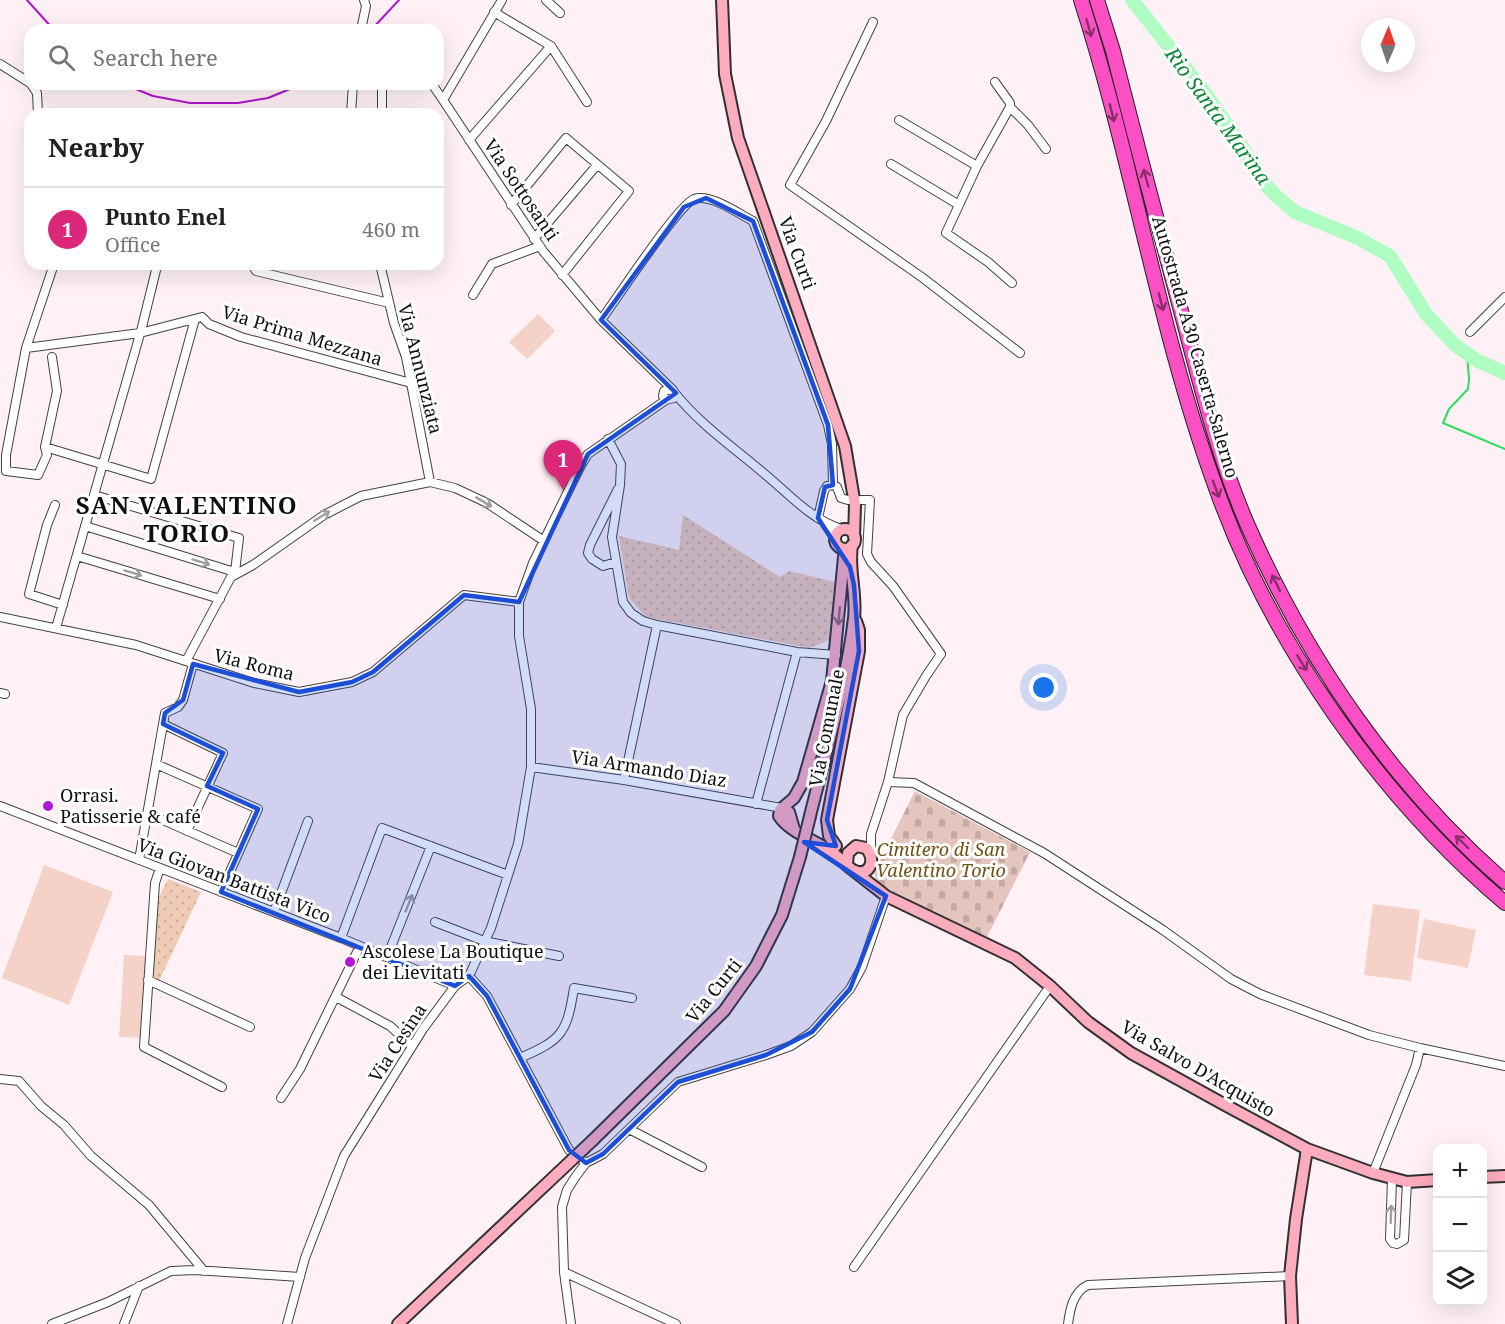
<!DOCTYPE html>
<html lang="en">
<head>
<meta charset="utf-8">
<style>
	body { margin:0; font-family:"Noto Serif",serif; background:#f6f6f6; color:#202124 }
	.controls { position:absolute; right:18px; bottom:18px; display:grid; overflow:hidden; border-radius:12px; box-shadow:0 6px 24px #0002 }
	.controls button { width:54px; height:54px; display:grid; place-items:center; padding:0; border:0; border-bottom:2px solid #e0e0e0; background:#fff; color:#202124; font:30px sans-serif }
	.compass { position:absolute; left:1361px; top:18px; width:54px; height:54px; border-radius:50%; background:#fff; box-shadow:0 6px 24px #0002; rotate:2deg }
	.you { position:absolute; left:1044px; top:688px; width:21px; height:21px; margin:-15px; border:4px solid #fff; border-radius:50%; background:#1a73e8; box-shadow:0 0 0 9px #1a73e833 }
	.badge { display:grid; place-items:center; width:39px; height:39px; border-radius:50%; background:#db2777; color:#fff; font-size:20px; font-weight:700 }
	.pin { position:absolute; translate:-50% -50px; filter:drop-shadow(0 2px 3px #0008) }
	.pin::after { content:''; position:absolute; top:32px; width:21px; height:18px; background:inherit; clip-path:polygon(0 0,100% 0,50% 100%) }
	.list { margin:0; padding:0; list-style:none }
	h2 { display:flex; justify-content:space-between; align-items:center; height:78px; margin:0; padding:0 24px; font-size:26px }
	h2 small { font-size:20px; font-weight:400; color:#757577 }
	.list li { display:grid; grid-template-columns:39px 1fr auto; gap:18px; align-items:center; box-sizing:border-box; height:84px; padding:0 24px; border-top:2px solid #e0e0e0 }
	.list b { display:block; font-size:22px; white-space:nowrap }
	.list p { margin:0; font-size:20px; white-space:nowrap; color:#757577 }
	.list em { font-size:20px; font-style:normal; color:#757577 }
	.icon { flex:none; width:33px; height:33px; fill:none; stroke:currentColor; stroke-width:2; stroke-linecap:round; stroke-linejoin:round }
	.map { position:relative; flex:none; width:1505px; height:1324px; overflow:hidden }
	.search { position:absolute; background:#fff; box-shadow:0 6px 24px #0002; left:24px; top:24px; width:420px; height:66px; display:flex; align-items:center; gap:15px; box-sizing:border-box; padding:0 21px; border-radius:18px; color:#757577; font-size:22px }
	.panel { position:absolute; background:#fff; box-shadow:0 6px 24px #0002; left:24px; top:108px; width:420px; height:162px; border-radius:18px }
	.map>svg:first-child { display:block }
	.grass { fill:url(#grass-dots) }
	.cemetery { fill:url(#cemetery-stones) }
	.pitch { fill:#f5d2c8 }
	.lines { fill:none; stroke-linecap:round; stroke-linejoin:round }
	.stream { stroke:#2ddd5e; stroke-width:2 }
	.river { stroke:#affdc3; stroke-width:14 }
	.street-casing { stroke:#424242; stroke-width:10 }
	.secondary-casing { stroke:#313131; stroke-width:14 }
	.highway-casing { stroke:#202020; stroke-width:16 }
	.street { stroke:#fff; stroke-width:8 }
	.secondary { stroke:#ffacbf; stroke-width:10 }
	.highway { stroke:#ff4fc4; stroke-width:14 }
	.rail { stroke:#b116d0; stroke-width:2 }
	.secondary-bridge-casing { stroke:#313131; stroke-width:14; stroke-linecap:butt }
	.secondary-bridge { stroke:#ffacbf; stroke-width:10 }
	.oneway { stroke:#872f6a }
	.oneway2 { stroke:#9f9f9f }
	.oneway3 { stroke:#936570 }
	.marked { fill:#1d4ed8; fill-opacity:0.2; stroke:#1d4ed8; stroke-width:4.5; stroke-linejoin:round }
	.poi-dot { fill:#b116d0; stroke:#fff; stroke-width:2 }
	.labels { text-anchor:middle; stroke-width:6; stroke-linejoin:round; paint-order:stroke }
	.street-label { font-size:18px; fill:#0f0f0f; stroke:#fff }
	.poi-label { font-size:18px; fill:#0f0f0f; stroke:#fff; text-anchor:start }
	.park-label { font-size:18px; font-style:italic; fill:#6f5217; stroke:#fff }
	.water-label { font-size:20px; font-style:italic; fill:#0b8833; stroke:#fff }
	.district-label { font-size:24px; font-weight:bold; letter-spacing:1.5px; fill:#0f0f0f; stroke:#fff }
</style>
</head>
<body>
<div class="map">
<svg width="1505" height="1324" viewBox="0 0 1505 1324">
	<defs>
		<pattern id="grass-dots" width="8" height="8" patternUnits="userSpaceOnUse" patternTransform="scale(1.5)"><rect width="8" height="8" fill="#efcab5"/><path d="M2 2h.1M6 6h.1" fill="none" stroke="#ccac9a" stroke-width="1.8" stroke-linecap="round"/></pattern>
		<pattern id="cemetery-stones" width="16" height="16" patternUnits="userSpaceOnUse" patternTransform="scale(1.5)"><rect width="16" height="16" fill="#e5c6be"/><path d="M2 7V4a2 2 0 0 1 4 0v3zM10 15v-3a2 2 0 0 1 4 0v3z" fill="#c3a9a2"/></pattern>
	</defs>
	<rect width="100%" height="100%" fill="#fff1f5"/>
	<path class="grass" d="M683,515L780,577L789,571L835,582L832,639L810,648L646,617L629,598L619,536L679,550Z
		M168,879L201,892L159,981L151,977L158,899Z"/>
	<path class="cemetery" d="M915,791L1030,852L987,937L878,884L874,873Z"/>
	<path class="pitch" d="M538,314L555,331L527,359L509,342Z
		M44,865L113,892L69,1005L2,978Z
		M1373,904L1420,910L1411,981L1364,975Z
		M1424,919L1476,930L1468,968L1417,958Z
		M124,955L147,956L142,1038L119,1037Z"/>
	<g class="lines">
		<path class="stream" d="M1467,354L1469,379L1468,389L1449,409L1443,423L1505,449"/>
		<path class="river" d="M1132,0L1203,90L1243,148L1258,176L1275,195L1295,212L1358,238L1390,256L1426,314L1455,345L1478,361L1505,373"/>
		<defs>
			<path id="street" d="M502,0L443,100L543,251L601,320L673,390L674,398L666,400L663,396L664,391L671,389
				M546,0L560,13
				M494,12L551,46L587,102
				M873,22L826,121L790,185L923,278L1020,353
				M361,30L366,6L364,0
				M0,64L30,83
				M995,82L1010,103V107L977,166L946,233L988,262L1012,283
				M31,84L37,93L38,114
				M382,84V114
				M432,84L443,100
				M1010,107L1028,125L1046,149
				M351,114L353,84
				M899,120L977,166
				M469,140L551,46
				M891,164L959,205
				M511,205L566,138L629,191L562,275
				M534,239L597,165
				M54,264L26,348L140,333L202,317L209,324L241,337L411,383
				M252,264L256,271L389,303
				M380,264L394,323L406,357L430,482
				M473,295L492,264L540,246
				M601,320C616,300 677,206 694,199C710,193 739,214 753,221L828,425L832,444L833,485
				M1470,332L1505,297
				M26,348L6,455V471L38,475L47,455L45,447L57,391L52,357
				M674,392C700,425 736,449 767,476C791,496 811,519 841,529
				M608,439L621,464L620,485L612,537L623,602L631,613L643,621L657,625L797,652L836,655
				M45,447L151,479L195,319
				M94,495L239,538L235,572
				M861,500H870L867,554L871,562L893,586L941,654L926,676L903,715L888,782L871,834V853
				M55,505L47,525L29,594L63,605
				M818,518L824,491L827,486L833,485L837,487L841,498L848,500
				M825,524L835,539
				M85,526L238,573
				M77,556L220,599
				M616,562L603,566L592,559L588,553L590,545L618,489
				M0,617L136,645L254,683L299,692L352,682L373,672L464,595L519,602
				M56,628L142,327L157,266
				M186,661L231,577L253,565L324,515L361,496L430,482L455,488L487,503L544,541
				M0,693L5,694
				M163,724L223,753L187,831
				M156,764L258,809L221,892
				M531,767L624,780L782,808
				M624,780L657,625
				M888,782L914,783L1044,853L1163,930L1231,979L1260,994L1369,1035L1420,1048L1505,1066
				M756,804L797,652
				M0,806L341,938L455,986
				M147,813L238,853
				M139,860L165,713L178,707L183,700L193,664
				M160,868L155,883L144,1047L222,1087
				M274,912L308,821
				M435,922L484,941L559,956
				M341,938L382,828L508,875
				M387,957L431,846
				M469,976L487,996L569,1150L586,1163
				M148,980L250,1027
				M336,997L390,1026L412,1046
				M520,1058C562,1040 567,1033 574,988L632,998
				M0,1079L19,1081L41,1106L64,1125L91,1156L149,1205L204,1271
				M281,1098L300,1069L360,946
				M629,1129L702,1167
				M1373,1173L1416,1065L1420,1048
				M1392,1179L1390,1239L1393,1243L1397,1244L1404,1240L1407,1182
				M854,1267L1050,986
				M564,1272L676,1324
				M52,1324L108,1302L171,1271L195,1270L300,1277
				M124,1324L139,1286
				M287,1324L305,1258L344,1156L423,1029L455,986L469,976L491,928L518,844L531,767V709L519,636V602L533,563L581,465L588,454L666,400
				M571,1324L564,1272L562,1207L567,1190L576,1176L586,1163L603,1154L678,1082L766,1055L791,1046L812,1032L850,989L862,967L886,896
				M1068,1324C1070,1309 1073,1292 1088,1285L1290,1276"/>
			<path id="secondary" d="M722,0L725,74L738,138L845,446L855,505L854,537
				M835 539a10 10 0 1 1 20 0a10 10 0 1 1-20 0Z
				M844,557L832,681L803,782L794,798L780,810L779,816C790,833 817,841 833,853C839,857 849,869 855,871C871,877 876,858 866,848L856,846L848,853L847,864
				M782,808L789,812L794,829
				M810,816C826,751 846,685 854,618C857,593 848,570 852,545
				M836,846L829,836L827,820L859,651V630L856,621
				M854,871L886,896L1015,958L1050,986L1088,1022L1131,1053L1227,1106L1307,1149L1373,1173L1407,1182L1438,1180
				M593,1140L724,1011L756,966L782,915L800,857
				M1482,1177L1505,1176
				M398,1324L558,1173
				M1292,1324L1290,1276L1296,1219L1307,1149"/>
			<path id="highway" d="M1081,0C1133,161 1158,329 1216,488C1271,643 1380,797 1505,903
				M1097,0L1113,51C1135,138 1158,224 1181,311C1200,383 1218,457 1248,526C1307,660 1394,786 1505,882"/>
		</defs>
		<use href="#street" class="street-casing"/>
		<use href="#secondary" class="secondary-casing"/>
		<use href="#highway" class="highway-casing"/>
		<use href="#street" class="street"/>
		<use href="#secondary" class="secondary"/>
		<use href="#highway" class="highway"/>
		<path class="rail" d="M27,0L54,30
			M371,30L399,0
			M123,84L153,96L190,103H238L268,98L302,84"/>
		<defs>
			<path id="secondary-bridge" d="M800,857L810,816
				M558,1173L593,1140"/>
		</defs>
		<use href="#secondary-bridge" class="secondary-bridge-casing"/>
		<use href="#secondary-bridge" class="secondary-bridge"/>
	</g>
	<defs><path id="oneway-shaft" d="M-6 0H5M1.5-3L5.5 0L1.5 3" fill="none" stroke-width="1.6" stroke-linecap="round" stroke-linejoin="round" transform="scale(1.5)"/></defs>
	<g class="oneway">
		<use href="#oneway-shaft" transform="translate(1089 28) rotate(74)"/>
		<use href="#oneway-shaft" transform="translate(1112 113) rotate(76)"/>
		<use href="#oneway-shaft" transform="translate(1146 178) rotate(-105)"/>
		<use href="#oneway-shaft" transform="translate(1161 302) rotate(75)"/>
		<use href="#oneway-shaft" transform="translate(1216 489) rotate(70)"/>
		<use href="#oneway-shaft" transform="translate(1276 583) rotate(-116)"/>
		<use href="#oneway-shaft" transform="translate(1302 663) rotate(58)"/>
		<use href="#oneway-shaft" transform="translate(1462 842) rotate(-136)"/>
	</g>
	<g class="oneway2">
		<use href="#oneway-shaft" transform="translate(484 502) rotate(31)"/>
		<use href="#oneway-shaft" transform="translate(322 516) rotate(-32)"/>
		<use href="#oneway-shaft" transform="translate(201 562) rotate(17)"/>
		<use href="#oneway-shaft" transform="translate(133 573) rotate(17)"/>
		<use href="#oneway-shaft" transform="translate(409 903) rotate(-68)"/>
		<use href="#oneway-shaft" transform="translate(1391 1214) rotate(-88)"/>
	</g>
	<use class="oneway3" href="#oneway-shaft" transform="translate(839 616) rotate(95)"/>
	<path class="marked" d="M706,198L753,221L828,425L833,485L825,487L818,518L850,567L854,585L859,651L827,820L836,846L804,842L886,896L850,989L812,1032L766,1055L678,1082L603,1154L586,1163L569,1150L487,996L469,976L455,986L221,892L258,809L207,786L223,753L163,724L165,713L183,700L193,664L299,692L352,682L373,672L464,595L519,602L588,454L676,393L601,320L684,207Z"/>
	<g class="poi-dot">
		<circle cx="48" cy="806" r="6"/>
		<circle cx="350" cy="962" r="6"/>
	</g>
	<g class="labels">
		<g class="street-label">
			<text transform="translate(521 190) rotate(56)" y="6">Via Sottosanti</text>
			<text transform="translate(797 253) rotate(70)" y="6">Via Curti</text>
			<text transform="translate(302 336) rotate(17)" y="6">Via Prima Mezzana</text>
			<text transform="translate(1195 347) rotate(74)" y="6">Autostrada A30 Caserta-Salerno</text>
			<text transform="translate(420 369) rotate(76)" y="6">Via Annunziata</text>
			<text transform="translate(254 665) rotate(14)" y="6">Via Roma</text>
			<text transform="translate(827 728) rotate(-79)" y="6">Via Comunale</text>
			<text transform="translate(649 769) rotate(9)" y="6">Via Armando Diaz</text>
			<text transform="translate(234 881) rotate(21)" y="6">Via Giovan Battista Vico</text>
			<text transform="translate(714 991) rotate(-51)" y="6">Via Curti</text>
			<text transform="translate(398 1043) rotate(-57)" y="6">Via Cesina</text>
			<text transform="translate(1198 1069) rotate(30)" y="6">Via Salvo D'Acquisto</text>
		</g>
		<g class="poi-label">
			<text x="60" y="802">Orrasi.<tspan x="60" dy="21">Patisserie &amp; café</tspan></text>
			<text x="362" y="958">Ascolese La Boutique<tspan x="362" dy="21">dei Lievitati</tspan></text>
		</g>
		<g class="park-label">
			<text x="941" y="856">Cimitero di San<tspan x="941" dy="21">Valentino Torio</tspan></text>
		</g>
		<g class="water-label">
			<text transform="translate(1218 116) rotate(54)" y="7">Rio Santa Marina</text>
		</g>
		<g class="district-label">
			<text x="187" y="514">SAN VALENTINO<tspan x="187" dy="28">TORIO</tspan></text>
		</g>
	</g>
</svg>
<div class="controls">
<button>+</button>
<button>−</button>
<button><svg class="icon" aria-label="layers" viewBox="0 0 24 24"><path d="M12 4l9 5-9 5-9-5zM3 14l9 5 9-5"/></svg></button>
</div>
<svg class="compass" viewBox="-18 -18 36 36"><path d="M0-13l5 13h-10z" fill="#e53935"/><path d="M0 13l5-13h-10z" fill="#757577"/></svg>
<div class="you"></div>
<div class="pin badge" style="left:563px;top:490px">1</div>
<div class="search"><svg class="icon" aria-label="search" viewBox="0 0 24 24"><circle cx="10" cy="10" r="6"/><path d="M15 15l6 6"/></svg>Search here</div>
<section class="panel">
<h2>Nearby<small></small></h2>
<ul class="list">
<li><span class="badge">1</span><div><b>Punto Enel</b><p>Office</p></div><em>460 m</em></li>
</ul>
</section>
</div>
</body>
</html>
